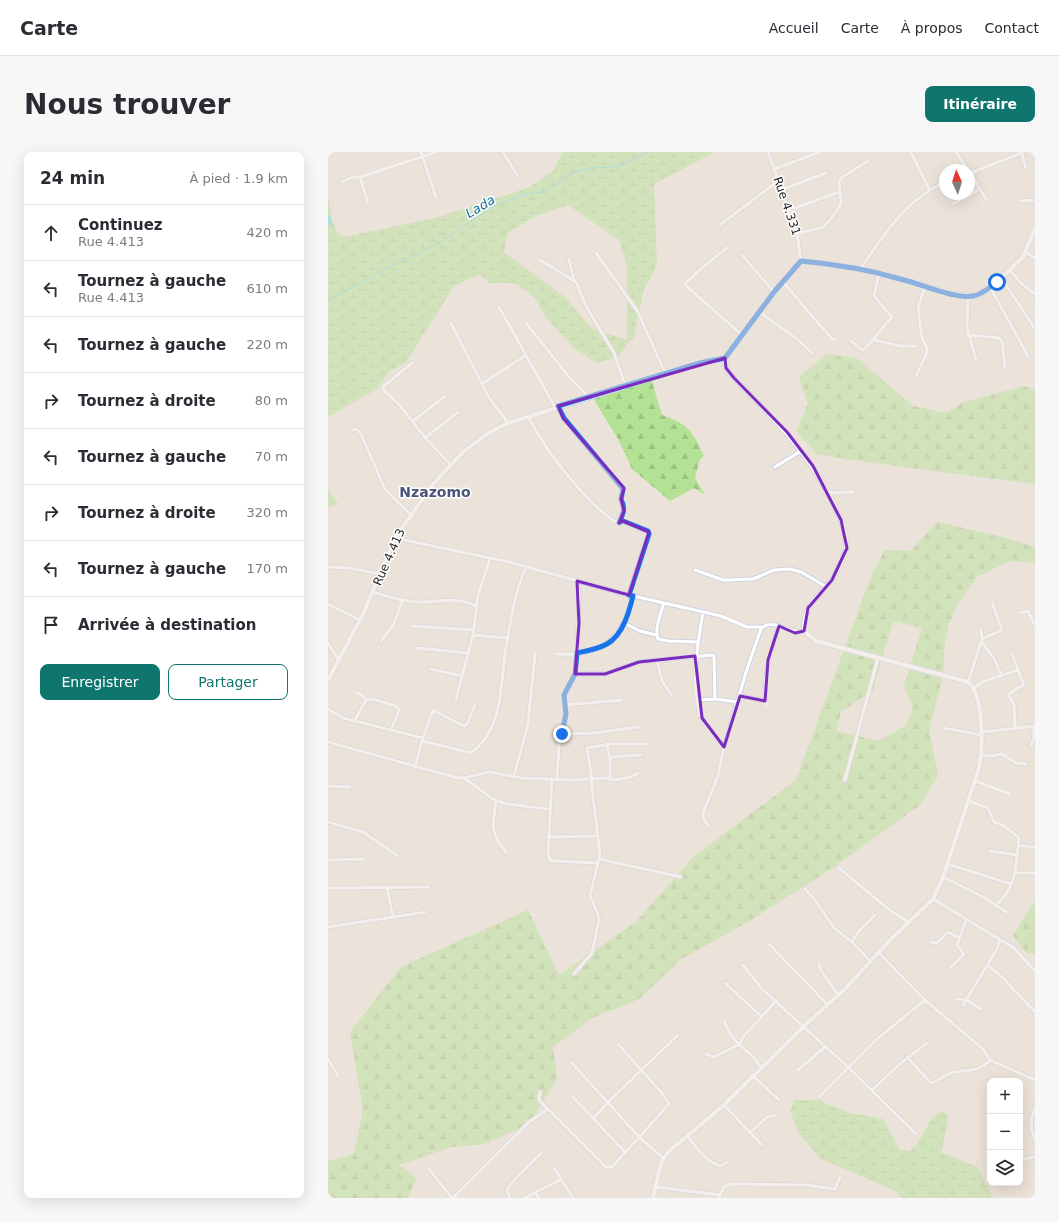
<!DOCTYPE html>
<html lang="fr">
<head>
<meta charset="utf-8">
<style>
	body { margin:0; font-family:"DejaVu Sans",sans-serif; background:#f7f7f7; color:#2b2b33 }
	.controls { position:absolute; right:12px; bottom:12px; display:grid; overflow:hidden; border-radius:8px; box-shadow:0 4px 16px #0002 }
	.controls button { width:36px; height:36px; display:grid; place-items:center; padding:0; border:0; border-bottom:1px solid #e1e1e2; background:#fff; color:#2b2b33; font:20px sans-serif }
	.compass { position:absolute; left:611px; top:12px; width:36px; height:36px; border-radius:50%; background:#fff; box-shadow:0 4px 16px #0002; rotate:356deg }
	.stop { position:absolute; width:12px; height:12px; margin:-9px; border:3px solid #1a73e8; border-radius:50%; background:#fff }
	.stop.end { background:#1a73e8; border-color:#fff; box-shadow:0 1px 4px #0008 }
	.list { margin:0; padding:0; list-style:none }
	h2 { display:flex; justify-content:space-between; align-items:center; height:52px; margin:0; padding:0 16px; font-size:17px }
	h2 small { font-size:13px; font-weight:400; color:#7c7c81 }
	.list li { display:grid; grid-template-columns:26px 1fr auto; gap:12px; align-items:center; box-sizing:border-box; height:56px; padding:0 16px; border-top:1px solid #e1e1e2 }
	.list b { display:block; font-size:15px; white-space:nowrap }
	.list p { margin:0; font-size:13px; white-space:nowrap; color:#7c7c81 }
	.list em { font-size:13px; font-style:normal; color:#7c7c81 }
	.actions { display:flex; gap:8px; padding:12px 16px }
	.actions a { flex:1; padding:9px 0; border:1px solid #0f766e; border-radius:8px; text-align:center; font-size:14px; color:#0f766e }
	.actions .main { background:#0f766e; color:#fff }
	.icon { flex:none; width:22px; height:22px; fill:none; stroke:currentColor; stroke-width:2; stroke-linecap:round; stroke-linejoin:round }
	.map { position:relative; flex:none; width:707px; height:1046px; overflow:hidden; border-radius:8px }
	header { display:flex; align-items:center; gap:24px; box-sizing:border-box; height:56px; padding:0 20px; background:#fff; border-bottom:1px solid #e1e1e2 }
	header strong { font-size:19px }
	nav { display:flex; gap:22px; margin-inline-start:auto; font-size:14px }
	.intro { display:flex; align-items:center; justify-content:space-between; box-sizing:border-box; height:96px; padding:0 24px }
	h1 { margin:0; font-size:28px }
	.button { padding:10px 18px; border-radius:8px; background:#0f766e; color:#fff; font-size:14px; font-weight:700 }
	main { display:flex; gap:24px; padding:0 24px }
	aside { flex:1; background:#fff; border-radius:8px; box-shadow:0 4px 16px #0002 }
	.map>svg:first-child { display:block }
	.forest { fill:url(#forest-firs); fill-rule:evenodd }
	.wetland { fill:url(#wetland-marsh); fill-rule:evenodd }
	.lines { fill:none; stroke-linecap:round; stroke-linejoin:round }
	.stream { stroke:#6bd3ee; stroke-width:1 }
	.river { stroke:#6bd3ee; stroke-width:6 }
	.minor-casing { stroke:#ced3e1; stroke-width:5 }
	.tertiary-casing { stroke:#ced3e1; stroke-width:6 }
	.minor { stroke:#fff; stroke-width:3 }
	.tertiary { stroke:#fff; stroke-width:4 }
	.route { stroke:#1a73e8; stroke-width:5 }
	.marked { fill:none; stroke:#7b2cbf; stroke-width:3; stroke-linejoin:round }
	.labels { text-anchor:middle; stroke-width:3; stroke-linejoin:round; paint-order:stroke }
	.street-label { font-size:12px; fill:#282828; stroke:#fff }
	.water-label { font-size:13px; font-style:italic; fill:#0d7097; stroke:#fff }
	.quarter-label { font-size:14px; font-weight:bold; fill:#495478; stroke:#fff }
</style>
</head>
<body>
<header>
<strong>Carte</strong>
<nav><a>Accueil</a><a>Carte</a><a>À propos</a><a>Contact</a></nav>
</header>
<div class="intro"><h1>Nous trouver</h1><a class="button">Itinéraire</a></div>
<main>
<aside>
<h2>24 min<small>À pied · 1.9 km</small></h2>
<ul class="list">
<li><svg class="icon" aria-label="ahead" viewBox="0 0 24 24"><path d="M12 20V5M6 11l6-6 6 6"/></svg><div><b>Continuez</b><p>Rue 4.413</p></div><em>420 m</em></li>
<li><svg class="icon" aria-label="left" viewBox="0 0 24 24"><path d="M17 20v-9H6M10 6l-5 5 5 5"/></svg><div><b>Tournez à gauche</b><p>Rue 4.413</p></div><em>610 m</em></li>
<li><svg class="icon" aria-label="left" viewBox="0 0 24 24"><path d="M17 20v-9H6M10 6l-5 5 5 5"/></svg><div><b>Tournez à gauche</b></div><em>220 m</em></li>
<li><svg class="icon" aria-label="right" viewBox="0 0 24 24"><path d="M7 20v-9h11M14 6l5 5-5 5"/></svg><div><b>Tournez à droite</b></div><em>80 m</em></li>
<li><svg class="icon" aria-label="left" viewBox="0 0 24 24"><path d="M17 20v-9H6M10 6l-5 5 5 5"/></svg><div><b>Tournez à gauche</b></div><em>70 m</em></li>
<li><svg class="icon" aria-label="right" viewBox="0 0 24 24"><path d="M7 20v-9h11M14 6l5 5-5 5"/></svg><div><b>Tournez à droite</b></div><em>320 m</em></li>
<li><svg class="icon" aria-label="left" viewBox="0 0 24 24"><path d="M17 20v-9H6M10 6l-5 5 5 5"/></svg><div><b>Tournez à gauche</b></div><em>170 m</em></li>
<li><svg class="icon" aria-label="arrive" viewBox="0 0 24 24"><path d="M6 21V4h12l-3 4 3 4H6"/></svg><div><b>Arrivée à destination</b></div></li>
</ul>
<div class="actions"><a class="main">Enregistrer</a><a>Partager</a></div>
</aside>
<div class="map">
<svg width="707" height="1046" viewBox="0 0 707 1046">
	<defs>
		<pattern id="forest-firs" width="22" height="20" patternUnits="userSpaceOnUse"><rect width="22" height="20" fill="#b4e295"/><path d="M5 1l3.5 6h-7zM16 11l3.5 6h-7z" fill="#9bc280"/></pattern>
		<pattern id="wetland-marsh" width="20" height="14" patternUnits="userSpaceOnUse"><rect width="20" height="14" fill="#b4e295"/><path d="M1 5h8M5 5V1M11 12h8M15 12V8" fill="none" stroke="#9bc280"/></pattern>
	</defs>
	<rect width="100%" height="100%" fill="#ebe2d9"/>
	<path class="forest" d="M499,202L529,206L585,254L619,261L633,251L696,234L707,238V332L522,308L489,302L468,279L480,252L471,225Z
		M327,225L324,230L334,263C360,272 365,279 376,304L372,307L367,326L377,343L366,336L342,349L304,317L290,287L265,246Z
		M609,370L671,384L707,395V411L681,409L649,425L628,455L621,472L617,489L615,524L601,578L610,624L592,653L506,715L418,771L352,808L311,847L263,867L225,895L229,927L201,972L157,992L124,995L71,1013L88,1026L80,1046H0V1009L26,1002L35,958L22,880L73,815L200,758L231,823L308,770L366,704L468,628L544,422L557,398L583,399ZM565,469L594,476L576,534L585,557L577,574L551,589L508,579L513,560L545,538Z
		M707,749V802L698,801L685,783Z"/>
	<path class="wetland" d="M235,0H387L326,32L329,113L316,137L306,184L289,205L268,211L245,195L217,164L207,145L187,131H161L152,123L127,133L78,210L60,220L49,237L0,265V45C3,57 3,80 16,85L107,66L200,36L225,19ZM240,53L291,88L299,114V188L263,176L237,145L176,100L180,81L207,64Z
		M0,337L10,352L0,355Z
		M467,948H489L522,961L555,967L571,997L582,999C595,988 598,969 612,960L618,961L620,968L613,1000L649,1015L665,1046H573L568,1039L493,1007L470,980L462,958Z"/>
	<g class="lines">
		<path class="stream" d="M0,149L57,117L109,92L166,54L192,44L218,39L239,24L255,17L291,14L321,0"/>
		<path class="river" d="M0,67V71"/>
		<defs>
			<path id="minor" d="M93,0L108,45
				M175,0L189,23
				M216,0V1
				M440,0L469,82L473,109
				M583,0L601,37
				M628,0L640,18
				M693,0L698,16
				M446,17L492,0
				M641,19L658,47
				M643,21L695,0
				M32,25L40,51
				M14,30L25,25H32L108,0
				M453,38L498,21
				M692,49L707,48
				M625,52L652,37
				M461,58L511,40
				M392,73L450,29
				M469,82L495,75L503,67L513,52L511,30L513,26L540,9
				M400,95C393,100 358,129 357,133L414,183
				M697,100L707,106
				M268,101L310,160L337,221
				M414,103L446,140
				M241,107L246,128
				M212,108L248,130L258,154L286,201L297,233
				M532,117C557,82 576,49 617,30
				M682,118L694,132L707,142
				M673,125L707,177
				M455,130L504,187H508
				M662,135L700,204
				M640,144L639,175L648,208
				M171,155L227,255
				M431,160L468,186L484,201
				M123,171L160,244L180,271
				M198,171L241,225L261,245
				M640,183L671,186L674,189L677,215
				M546,188L572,194H587
				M523,189L532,197L536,198L564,165L546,144L551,121
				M84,211L56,234L55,238C72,250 83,269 97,285C105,295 114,303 123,313
				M588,224L598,203L599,196L594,186L590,157L597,134
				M155,231L197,204
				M230,255L235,266L295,337L293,347L296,359L291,371
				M200,264C216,297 258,351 289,371L295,369L320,380L301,443
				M85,269L117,244
				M24,278L28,277L33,282L57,337L82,362
				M97,286L130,260
				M447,315L473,299
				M501,341L525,340
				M67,386L181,410L301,443L393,464L419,475H435
				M0,415L22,416L51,422
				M367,418L395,428H401L425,427L446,418L462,417L473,420L497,434
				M45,440C61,445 77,450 93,450C115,450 127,444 148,454
				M336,451C333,461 326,477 330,487L340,489L369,490
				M0,452L32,468
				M375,460C370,488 361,542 375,569C380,578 389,587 396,595
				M692,461L700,459L707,473
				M296,471L312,479L328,483
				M84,474L146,478
				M653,478L654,487
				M145,483L180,486
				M53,489L66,472L74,449
				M654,490L667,508L673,523
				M0,491L11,508
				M88,496L140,501
				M228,502C274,505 294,487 305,444
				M684,502L695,531V533L682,541L681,544L686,553L687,576
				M329,508L334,529L343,542
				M103,517L134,524
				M247,522H277L311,510L384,503L386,504L387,547
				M640,530L654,487L674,478L664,450
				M646,536L654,530L690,518
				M28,541L33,542L38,548
				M412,544L437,549
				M128,547L145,483L150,443L162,407
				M370,548L387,547L410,550
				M236,553L294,548
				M438,554C434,526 443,500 451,474
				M0,557L15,566L95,586
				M27,568L38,548L44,547L68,554L71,558L63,578
				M615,576L654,583
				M654,580L707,574
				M234,582L265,581L310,575
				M94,589L143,601C175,577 172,537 177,502C182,473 186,442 198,415
				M0,590L130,626H136L161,620L194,626L243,628L278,626L287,628L303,625L310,621
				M278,592L282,605V627
				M703,593L706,586V574
				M654,603L665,604L674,602L688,611L698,612
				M282,605L313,603
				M87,615L95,586L105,558L136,574L139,572L147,553
				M186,624L200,572L207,501
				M136,626L165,647L179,652L221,657
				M224,626L220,703L223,709H227L270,711
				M229,626L231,592L237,564L236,543L247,522L249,501L251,445L249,429
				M264,627L259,596L282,592H320
				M517,628L550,506
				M647,629L682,642
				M0,634L22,635
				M168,648C165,674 161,679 178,700
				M641,649L660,656L666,670L675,673L691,686C688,712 689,736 667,754
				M0,670L35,680L70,704
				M380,674L376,667L375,661L390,624L396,595L419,517L433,477C444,464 461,483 476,479
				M220,685L269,684
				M690,693L707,696
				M662,699L689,703
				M271,707L353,725
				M0,708L35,707
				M620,712L683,732
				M511,716L559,756L580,770
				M688,721H707
				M615,725L655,745L680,761
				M59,735L65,765
				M0,736L101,735
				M477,737L487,748L506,776L524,790L543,810
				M605,747L686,796L707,819
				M0,775L98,760
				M524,790L531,779L547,763
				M602,790L609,791L620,780L631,786
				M441,792L499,852
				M551,801L597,848L655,897L662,908L707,928
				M491,812L492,817L510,843
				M415,813L434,837L520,915L588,982
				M660,813L675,826L707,860
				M623,815L636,802L629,793L638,768
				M246,822L264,801L271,768L270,762L262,744L272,703L263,627
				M397,831L433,864
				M628,847L639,848L652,857
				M635,853L669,797L672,788
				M396,869C399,875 402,883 407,888C415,899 426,901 432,915
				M378,902L386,905L412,892L415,885L448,849
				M579,905L603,931C610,930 616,923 623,921C638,917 651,921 662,908
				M0,907L10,924
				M243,910L312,986L335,1006
				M470,918L498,894
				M424,923L451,948
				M544,938L573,911L599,891
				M212,940L211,948L278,1015H284L341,952L333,940L290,892
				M244,944L298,1001
				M491,945L548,888L597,848
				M396,953L434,993
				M707,957C702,968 702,976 707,987
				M265,967L279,951L350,883
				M423,980L439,965L448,963
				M359,984C368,995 378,1010 392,1014L399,1010
				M696,1007L707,1005
				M226,1016L245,1046
				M101,1017L124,1046
				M328,1035L392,1043
				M207,1041L211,1046
				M125,1046L201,970L220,957
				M182,1046L179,1039C179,1033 206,1008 213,1001
				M196,1046L232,1028
				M391,1046L396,1035L402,1032L478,1033L507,1037L512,1025
				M707,1046V1043"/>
			<path id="tertiary" d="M0,528L35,462L67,386L106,331L135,300L162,280L180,271L372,211L397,206L446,140L473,109L521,115L578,128L622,142L645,144L651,143L669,130L695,105L707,77
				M325,1046L333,1011L340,1000L396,953L476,874L517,837L561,789L605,747L615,725L651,616C655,597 656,542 640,530L488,489L476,479C475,453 490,446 504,428C508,423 511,415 514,409C523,392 516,374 508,357C485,305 445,266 406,226L398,216L397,206"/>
		</defs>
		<use href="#minor" class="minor-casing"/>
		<use href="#tertiary" class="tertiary-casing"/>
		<use href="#minor" class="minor"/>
		<use href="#tertiary" class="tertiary"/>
	</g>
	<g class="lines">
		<path class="route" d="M234,582L238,562L236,543L247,522L249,501C259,499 270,497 279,492C295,483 301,460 305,444L301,443L321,382L320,379L295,369L291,371C295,361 298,357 293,347L295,337L236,266L230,254L372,211L397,206L446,140L473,109C508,112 542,118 576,128C596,133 626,147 645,144C654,143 662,135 669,130"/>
	</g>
	<path d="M0 0H707V1046H0ZM397,206L398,216L406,226L459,280L485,314L513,368L519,396L504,428L480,456L476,479L467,481L451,474L440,508L437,549L412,544L396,595L374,566L367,504L311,510L277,522H247L251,471L249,429L301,443L321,380L295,369L291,371L296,359L293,347L296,336L235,266L230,254Z" fill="#ebe2d9" fill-opacity=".55" fill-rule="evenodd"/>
	<path class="marked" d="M397,206L398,216L406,226L459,280L485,314L513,368L519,396L504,428L480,456L476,479L467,481L451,474L440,508L437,549L412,544L396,595L374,566L367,504L311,510L277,522H247L251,471L249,429L301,443L321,380L295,369L291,371L296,359L293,347L296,336L235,266L230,254Z"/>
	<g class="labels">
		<g class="street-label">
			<text transform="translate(459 54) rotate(71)" y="4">Rue 4.331</text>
			<text transform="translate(61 405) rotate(-66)" y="4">Rue 4.413</text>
		</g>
		<g class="water-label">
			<text transform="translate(152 54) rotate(-31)" y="5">Lada</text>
		</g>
		<g class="quarter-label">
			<text x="107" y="345">Nzazomo</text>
		</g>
	</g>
</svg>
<div class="controls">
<button>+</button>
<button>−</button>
<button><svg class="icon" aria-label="layers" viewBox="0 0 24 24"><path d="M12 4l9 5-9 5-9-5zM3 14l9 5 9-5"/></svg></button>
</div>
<svg class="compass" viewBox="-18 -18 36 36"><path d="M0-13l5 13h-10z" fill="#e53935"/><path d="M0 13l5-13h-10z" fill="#7c7c81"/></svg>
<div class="stop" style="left:669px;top:130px"></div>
<div class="stop end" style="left:234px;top:582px"></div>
</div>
</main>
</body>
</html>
